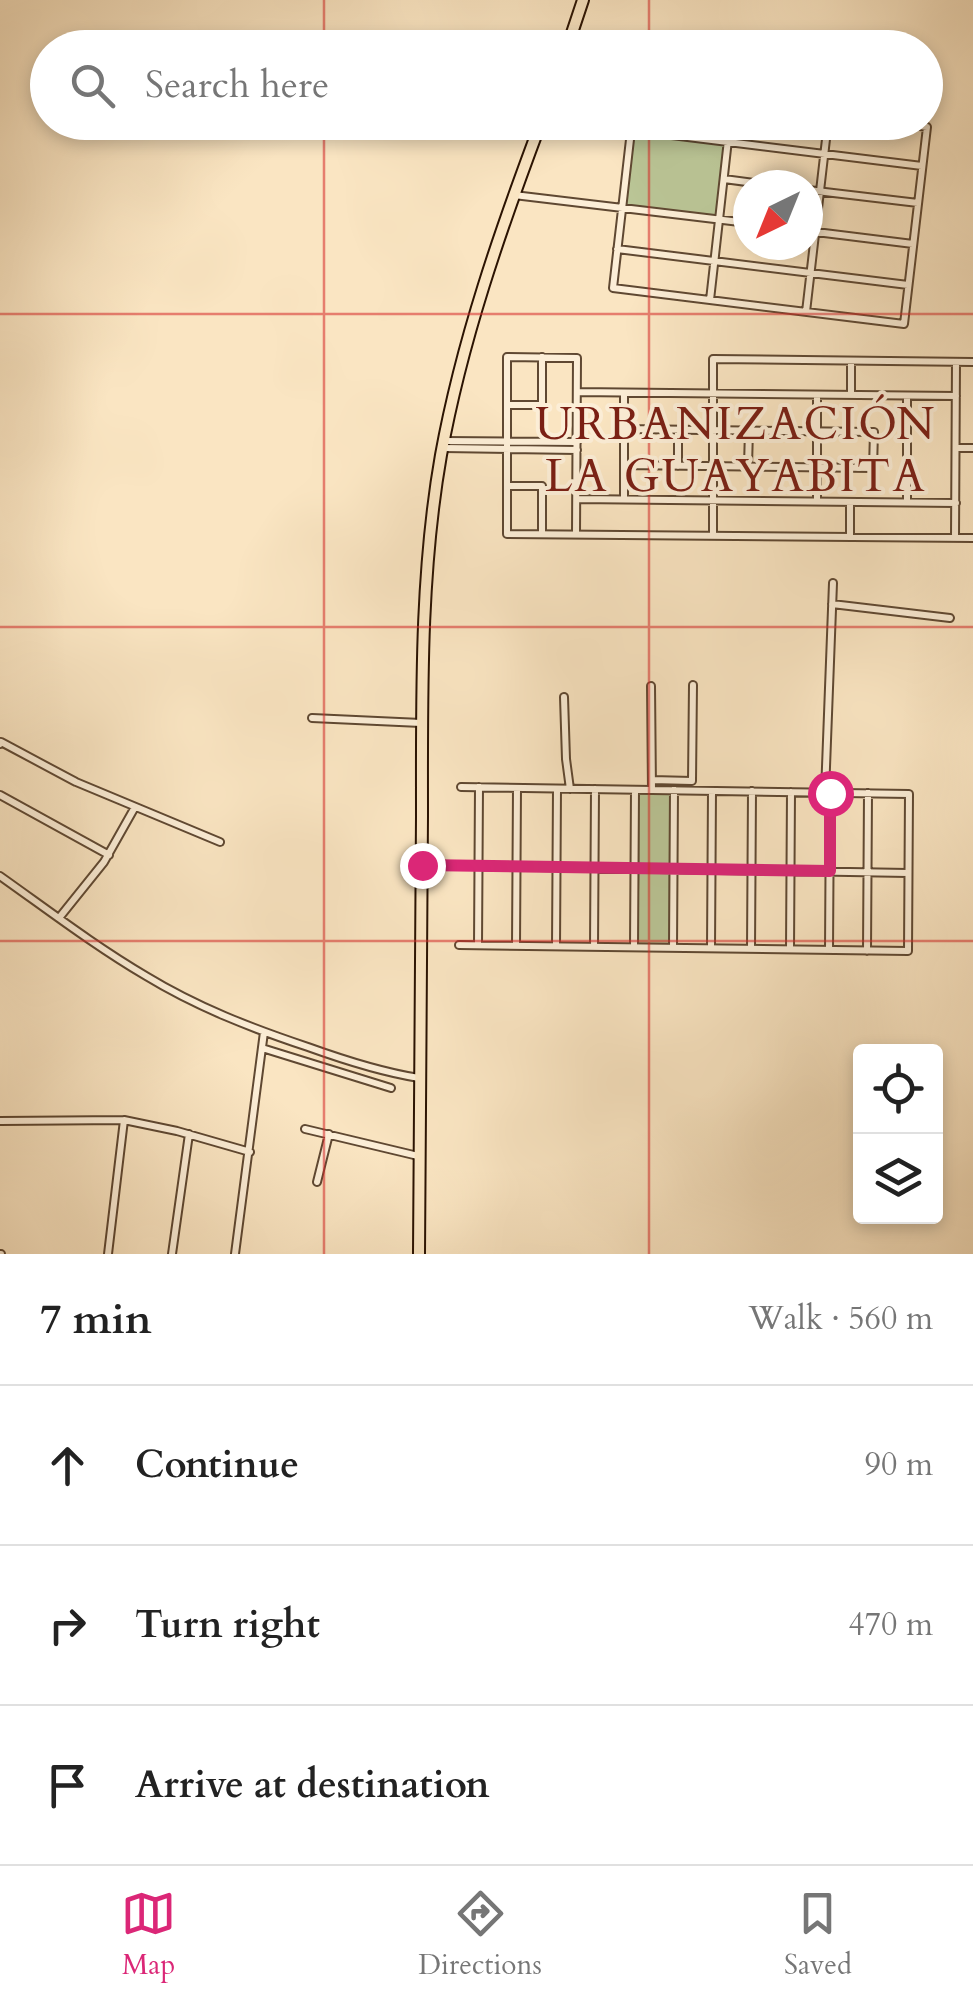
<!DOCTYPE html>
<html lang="en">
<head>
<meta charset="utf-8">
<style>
	body { margin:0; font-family:Cardo,serif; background:#f6f6f6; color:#222 }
	.controls { position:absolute; right:30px; bottom:30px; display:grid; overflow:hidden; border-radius:10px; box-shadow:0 5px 15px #0003 }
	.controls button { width:90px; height:90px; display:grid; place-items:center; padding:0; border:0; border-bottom:2px solid #e0e0e0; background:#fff; color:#222; font:50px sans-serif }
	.compass { position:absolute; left:733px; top:170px; width:90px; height:90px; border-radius:50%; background:#fff; box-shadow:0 5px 15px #0003; rotate:223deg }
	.stop { position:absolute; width:30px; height:30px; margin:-22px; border:8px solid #db2777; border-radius:50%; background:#fff }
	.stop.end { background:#db2777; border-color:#fff; box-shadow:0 2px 10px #0008 }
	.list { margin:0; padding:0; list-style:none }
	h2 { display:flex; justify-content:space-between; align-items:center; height:130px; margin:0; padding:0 40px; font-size:42px }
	h2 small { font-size:32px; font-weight:400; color:#767676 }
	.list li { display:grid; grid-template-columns:65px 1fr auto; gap:30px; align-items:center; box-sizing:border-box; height:160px; padding:0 40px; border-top:2px solid #e0e0e0 }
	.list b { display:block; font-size:38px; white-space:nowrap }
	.list em { font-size:32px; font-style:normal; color:#767676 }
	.icon { flex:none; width:55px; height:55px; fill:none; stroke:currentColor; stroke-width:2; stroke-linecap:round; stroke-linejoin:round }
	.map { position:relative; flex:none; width:973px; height:1254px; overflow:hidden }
	.search { position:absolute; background:#fff; box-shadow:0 5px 15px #0003; left:30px; right:30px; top:30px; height:110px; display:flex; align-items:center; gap:25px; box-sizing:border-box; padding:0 35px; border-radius:55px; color:#767676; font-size:38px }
	.sheet { height:610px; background:#fff }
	nav { display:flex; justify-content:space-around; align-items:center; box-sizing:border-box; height:140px; border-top:2px solid #e0e0e0; background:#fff; font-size:28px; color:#767676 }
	nav a { display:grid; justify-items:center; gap:5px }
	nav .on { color:#db2777 }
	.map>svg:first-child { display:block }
	.green { fill:#bac596; stroke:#726c4c; stroke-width:2.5 }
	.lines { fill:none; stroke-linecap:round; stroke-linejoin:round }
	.minor-casing { stroke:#5f4832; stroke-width:10 }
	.trunk-casing { stroke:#2b1302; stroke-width:14 }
	.minor { stroke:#fceed7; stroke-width:6 }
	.trunk { stroke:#fae5c2; stroke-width:10 }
	.route { stroke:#db2777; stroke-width:12 }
	.grid { fill:none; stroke:#d62828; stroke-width:2.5; stroke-opacity:0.55 }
	.labels { text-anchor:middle; stroke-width:8; stroke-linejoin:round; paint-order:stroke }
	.neighbourhood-label { font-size:45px; letter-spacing:2.5px; fill:#7a1f14; stroke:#fceed7 }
</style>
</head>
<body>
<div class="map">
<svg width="973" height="1254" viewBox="0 0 973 1254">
	<rect width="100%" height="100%" fill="#fae5c2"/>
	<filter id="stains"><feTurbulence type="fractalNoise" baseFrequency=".002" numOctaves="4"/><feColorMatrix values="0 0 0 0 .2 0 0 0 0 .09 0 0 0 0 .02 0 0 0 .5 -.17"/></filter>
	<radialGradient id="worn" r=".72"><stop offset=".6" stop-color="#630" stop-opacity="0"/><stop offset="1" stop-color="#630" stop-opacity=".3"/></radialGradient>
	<path class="green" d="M634,133L725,144L717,217L625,206Z
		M638,793H671V866L638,865Z
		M638,872H670V945L637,944Z"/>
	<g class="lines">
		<defs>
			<path id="minor" d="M632,122L613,288L904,324L927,127L891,122
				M631,130L922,166
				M724,179L769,185
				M808,190L918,203
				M514,195L748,223
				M808,231L913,244
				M617,249L908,285
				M710,300L730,122
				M806,312L828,122
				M577,392L956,396
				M851,395V361
				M507,405H542V357
				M444,441L577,442
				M444,448L577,450
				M956,448H973
				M624,465L873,468L874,432L624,429
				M678,466V430
				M748,466L749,430
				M507,486H542V534
				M577,499L956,503
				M624,499V393
				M817,501V395
				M907,502V396
				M576,534L577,358L507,357V534L973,538
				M713,536V359L973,362
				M850,537V502
				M955,538L956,362
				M832,604L950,618
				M651,686L652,790
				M564,697L566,759L570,789
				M312,718L421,723
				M0,744L1,742L76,782L220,842
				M652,780L692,781L693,685
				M825,793L833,583
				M0,795L109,855
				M423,865L908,873
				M0,876C48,910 95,946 146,976C197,1007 251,1028 308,1047C344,1060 381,1072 419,1078
				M59,918L104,862L135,807
				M459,945L908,951L909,794L461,787
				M478,945L479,787
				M516,945L517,788
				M556,946L557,789
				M594,947L595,789
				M634,947L635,790
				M673,948L674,790
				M711,948L712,791
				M751,949L752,791
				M790,949L791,792
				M829,950L830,793
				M867,951L868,793
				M262,1048L391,1088
				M0,1121L124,1120L177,1131L250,1152
				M305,1129L418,1156
				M317,1182L329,1134
				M0,1254H1
				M108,1254L124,1120
				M172,1254L189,1134
				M235,1254L264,1032"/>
			<path id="trunk" d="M567,48L583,0
				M419,1254C420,1108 421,962 422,816C422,696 420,574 441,455C462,340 500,231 541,122"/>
		</defs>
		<use href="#minor" class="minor-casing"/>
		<use href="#trunk" class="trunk-casing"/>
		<use href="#minor" class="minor"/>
		<use href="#trunk" class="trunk"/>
	</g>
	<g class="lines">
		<path class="route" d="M422,865L830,871V793"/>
	</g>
	<path class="grid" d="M324,0V48M649,0V48M324,122V1254M649,122V1254M0,314H973M0,627H973M0,941H973"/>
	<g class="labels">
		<g class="neighbourhood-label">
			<text x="736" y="439">URBANIZACIÓN<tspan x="736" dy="52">LA GUAYABITA</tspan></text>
		</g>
	</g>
	<rect width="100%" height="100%" filter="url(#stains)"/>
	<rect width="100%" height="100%" fill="url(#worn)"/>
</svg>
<div class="controls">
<button><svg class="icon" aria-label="locate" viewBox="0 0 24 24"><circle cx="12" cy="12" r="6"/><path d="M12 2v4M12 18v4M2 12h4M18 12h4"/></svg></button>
<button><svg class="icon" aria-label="layers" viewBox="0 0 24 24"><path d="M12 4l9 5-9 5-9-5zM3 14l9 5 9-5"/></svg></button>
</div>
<svg class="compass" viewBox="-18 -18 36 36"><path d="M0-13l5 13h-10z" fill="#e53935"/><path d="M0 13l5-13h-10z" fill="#767676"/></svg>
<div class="stop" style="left:830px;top:793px"></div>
<div class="stop end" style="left:422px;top:865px"></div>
<div class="search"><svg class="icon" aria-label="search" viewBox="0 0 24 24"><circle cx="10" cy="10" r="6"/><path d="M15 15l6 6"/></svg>Search here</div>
</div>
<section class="sheet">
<h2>7 min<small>Walk · 560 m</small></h2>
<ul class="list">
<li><svg class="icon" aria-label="ahead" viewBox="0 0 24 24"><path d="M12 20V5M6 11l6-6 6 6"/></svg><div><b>Continue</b></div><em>90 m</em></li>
<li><svg class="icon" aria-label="right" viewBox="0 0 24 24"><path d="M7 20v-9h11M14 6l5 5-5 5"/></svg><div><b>Turn right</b></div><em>470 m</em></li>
<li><svg class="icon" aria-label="arrive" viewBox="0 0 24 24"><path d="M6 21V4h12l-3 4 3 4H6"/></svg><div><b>Arrive at destination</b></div></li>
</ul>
</section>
<nav>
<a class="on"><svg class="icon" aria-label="map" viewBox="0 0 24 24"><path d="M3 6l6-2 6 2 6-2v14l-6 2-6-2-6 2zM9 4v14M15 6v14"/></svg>Map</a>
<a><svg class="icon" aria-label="directions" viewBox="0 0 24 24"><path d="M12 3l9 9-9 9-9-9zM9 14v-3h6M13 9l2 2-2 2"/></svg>Directions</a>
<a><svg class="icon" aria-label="saved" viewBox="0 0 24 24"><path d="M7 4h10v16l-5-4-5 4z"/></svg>Saved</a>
</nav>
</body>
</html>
